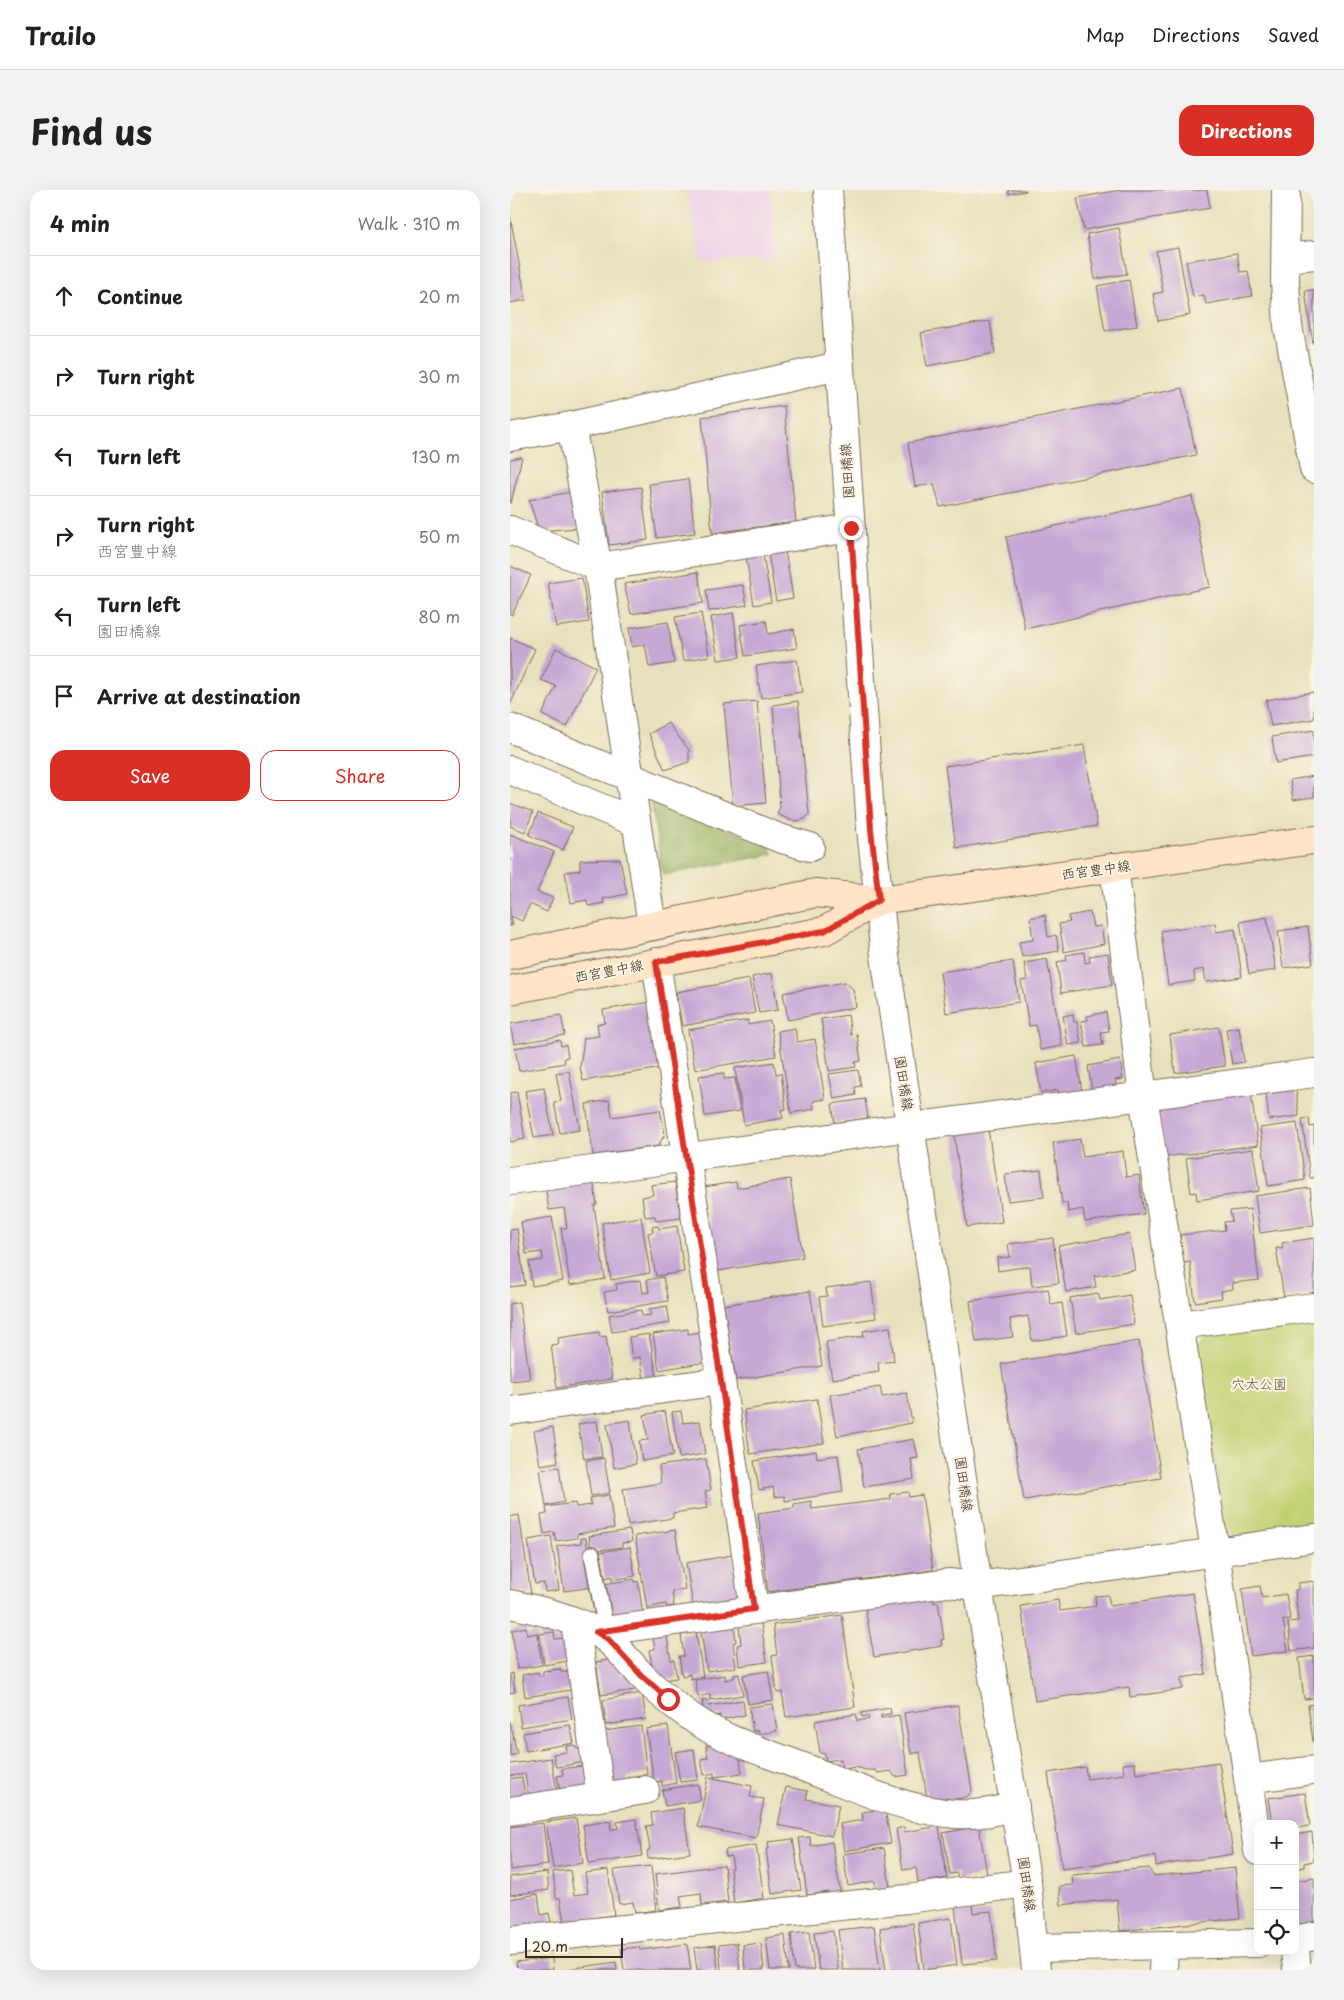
<!DOCTYPE html>
<html lang="en">
<head>
<meta charset="utf-8">
<style>
	body { margin:0; font-family:"Playpen Sans","Klee One",sans-serif; background:#f2f2f2; color:#202124 }
	.controls { position:absolute; right:15px; bottom:15px; display:grid; overflow:hidden; border-radius:10px; box-shadow:0 5px 20px #0002 }
	.controls button { width:45px; height:45px; display:grid; place-items:center; padding:0; border:0; border-bottom:1px solid #e0e0e0; background:#fff; color:#202124; font:25px sans-serif }
	.scale { position:absolute; left:15px; bottom:12px; width:98px; box-sizing:border-box; padding-left:5px; border:2px solid #3b2a1e; border-top:0; font-size:14px; line-height:18px; white-space:nowrap; color:#3b2a1e; -webkit-text-stroke:4px #fcf5e5; paint-order:stroke }
	.stop { position:absolute; width:15px; height:15px; margin:-11px; border:4px solid #d93025; border-radius:50%; background:#fff }
	.stop.end { background:#d93025; border-color:#fff; box-shadow:0 1px 5px #0008 }
	.list { margin:0; padding:0; list-style:none }
	h2 { display:flex; justify-content:space-between; align-items:center; height:65px; margin:0; padding:0 20px; font-size:21px }
	h2 small { font-size:16px; font-weight:400; color:#757577 }
	.list li { display:grid; grid-template-columns:32px 1fr auto; gap:15px; align-items:center; box-sizing:border-box; height:80px; padding:0 20px; border-top:1px solid #e0e0e0 }
	.list b { display:block; font-size:19px; white-space:nowrap }
	.list p { margin:0; font-size:16px; white-space:nowrap; color:#757577 }
	.list em { font-size:16px; font-style:normal; color:#757577 }
	.actions { display:flex; gap:10px; padding:15px 20px }
	.actions a { flex:1; padding:11px 0; border:1px solid #d93025; border-radius:15px; text-align:center; font-size:18px; color:#d93025 }
	.actions .main { background:#d93025; color:#fff }
	.icon { flex:none; width:28px; height:28px; fill:none; stroke:currentColor; stroke-width:2; stroke-linecap:round; stroke-linejoin:round }
	.map { position:relative; flex:none; width:804px; height:1780px; overflow:hidden; border-radius:15px }
	header { display:flex; align-items:center; gap:30px; box-sizing:border-box; height:70px; padding:0 25px; background:#fff; border-bottom:1px solid #e0e0e0 }
	header strong { font-size:24px }
	nav { display:flex; gap:28px; margin-inline-start:auto; font-size:18px }
	.intro { display:flex; align-items:center; justify-content:space-between; box-sizing:border-box; height:120px; padding:0 30px }
	h1 { margin:0; font-size:35px }
	.button { padding:12px 22px; border-radius:15px; background:#d93025; color:#fff; font-size:18px; font-weight:700 }
	main { display:flex; gap:30px; padding:0 30px }
	aside { flex:1; background:#fff; border-radius:15px; box-shadow:0 5px 20px #0002 }
	.map>svg:first-child { display:block }
	.built { fill:#eed0e7 }
	.green { fill:#c2d072; stroke:#7e7d48 }
	.forest { fill:#99b264; stroke:#6a6e41 }
	.building { fill:#c6a8d5 }
	.lines { fill:none; stroke-linecap:round; stroke-linejoin:round }
	.service-casing { stroke:#786a56; stroke-width:18 }
	.minor-casing { stroke:#786a56; stroke-width:30 }
	.tertiary-casing { stroke:#786a56; stroke-width:30 }
	.secondary-casing { stroke:#786a56; stroke-width:30 }
	.service { stroke:#fff; stroke-width:15 }
	.minor { stroke:#fff; stroke-width:28 }
	.tertiary { stroke:#fff; stroke-width:28 }
	.secondary { stroke:#ffe4c6; stroke-width:28 }
	.route { stroke:#d93025; stroke-width:6 }
	.labels { text-anchor:middle; stroke-width:4; stroke-linejoin:round; paint-order:stroke }
	.street-label { font-size:14px; fill:#3b2a1e; stroke:#fcf5e5 }
	.park-label { font-size:14px; fill:#5d5433; stroke:#fcf5e5 }
</style>
</head>
<body>
<header>
<strong>Trailo</strong>
<nav><a>Map</a><a>Directions</a><a>Saved</a></nav>
</header>
<div class="intro"><h1>Find us</h1><a class="button">Directions</a></div>
<main>
<aside>
<h2>4 min<small>Walk · 310 m</small></h2>
<ul class="list">
<li><svg class="icon" aria-label="ahead" viewBox="0 0 24 24"><path d="M12 20V5M6 11l6-6 6 6"/></svg><div><b>Continue</b></div><em>20 m</em></li>
<li><svg class="icon" aria-label="right" viewBox="0 0 24 24"><path d="M7 20v-9h11M14 6l5 5-5 5"/></svg><div><b>Turn right</b></div><em>30 m</em></li>
<li><svg class="icon" aria-label="left" viewBox="0 0 24 24"><path d="M17 20v-9H6M10 6l-5 5 5 5"/></svg><div><b>Turn left</b></div><em>130 m</em></li>
<li><svg class="icon" aria-label="right" viewBox="0 0 24 24"><path d="M7 20v-9h11M14 6l5 5-5 5"/></svg><div><b>Turn right</b><p>西宮豊中線</p></div><em>50 m</em></li>
<li><svg class="icon" aria-label="left" viewBox="0 0 24 24"><path d="M17 20v-9H6M10 6l-5 5 5 5"/></svg><div><b>Turn left</b><p>園田橋線</p></div><em>80 m</em></li>
<li><svg class="icon" aria-label="arrive" viewBox="0 0 24 24"><path d="M6 21V4h12l-3 4 3 4H6"/></svg><div><b>Arrive at destination</b></div></li>
</ul>
<div class="actions"><a class="main">Save</a><a>Share</a></div>
</aside>
<div class="map">
<svg width="804" height="1780" viewBox="0 0 804 1780">
	<rect width="100%" height="100%" fill="#fcf5e5"/>
	<filter id="ink" filterUnits="userSpaceOnUse"><feTurbulence type="fractalNoise" baseFrequency=".02" numOctaves="2"/><feDisplacementMap in="SourceGraphic" scale="10" xChannelSelector="R" yChannelSelector="G"/><feConvolveMatrix kernelMatrix="1 2 1 2 8 2 1 2 1" color-interpolation-filters="sRGB"/></filter>
	<filter id="wash" filterUnits="userSpaceOnUse"><feTurbulence type="fractalNoise" baseFrequency=".0096" numOctaves="4" result="noise"/><feDisplacementMap in="SourceGraphic" scale="20" xChannelSelector="R" yChannelSelector="G"/><feGaussianBlur stdDeviation="1.12" result="paint"/><feColorMatrix in="noise" values="0 0 0 0 0 0 0 0 0 0 0 0 0 0 0 0 0 1.4 0 .05"/><feComposite in="paint" operator="in"/></filter>
	<g filter="url(#wash)">
		<rect width="100%" height="100%" fill="#e8e1bd"/>
		<path class="built" d="M177,0H261L266,70L191,71Z"/>
		<path class="green" d="M804,1129V1336L724,1346L715,1337L688,1156L696,1145Z"/>
		<path class="forest" d="M141,610L259,655L263,664L153,685Z"/>
		<g id="blocks">
			<path class="building" d="M498,0H516V1L499,4Z
				M610,0H697L700,18L574,40L567,8Z
				M0,26L16,110L0,113Z
				M609,38L617,84L585,89L577,44Z
				M668,57L680,125L648,131L643,104L653,102L646,61Z
				M727,63L730,82L738,81L742,106L696,114L694,105L683,107L676,71Z
				M619,90L627,136L595,141L587,96Z
				M804,100V153L803,154L795,101Z
				M480,131L485,163L417,176L411,143Z
				M673,198L686,265L430,317L424,294L405,297L398,253Z
				M274,216L286,332L202,343L192,227Z
				M12,267L1,313H0V269Z
				M178,289L185,343L147,348L139,294Z
				M131,297L138,350L99,355L92,302Z
				M61,302L68,338L29,341L19,310Z
				M682,306L700,397L515,439L496,347Z
				M275,360L283,408L266,411L258,363Z
				M253,365L261,412L244,415L236,367Z
				M0,376L21,385L2,425L0,424Z
				M188,382L193,413L121,424L114,394Z
				M72,388L79,432L46,437L38,393Z
				M233,395L237,415L199,421L196,400Z
				M191,423L199,466L173,471L165,427Z
				M223,423L230,467L208,470L201,427Z
				M256,431L258,444L284,439L287,458L235,466L230,435Z
				M158,432L164,473L139,477L135,454L122,457L119,438Z
				M0,448L25,459L0,515Z
				M46,458L86,477L57,537L32,525L46,496L31,490Z
				M287,470L292,502L251,508L246,476Z
				M804,502V529L761,536L756,510Z
				M247,511L256,613L223,616L214,514Z
				M288,511L299,624L295,629L286,631L280,630L267,624L270,617L263,515Z
				M158,533L179,560V572L155,580L139,544Z
				M804,540V567L766,573L762,547Z
				M574,555L587,636L446,658L435,576Z
				M804,586V607L783,610L780,590Z
				M0,613L23,622L15,642L0,636Z
				M28,623L63,637L53,660L19,645Z
				M0,644L44,662L27,702L43,708L37,722L20,714L12,731L1,726L3,735L0,736Z
				M110,669L117,704L93,709L94,713L78,716L77,710L61,713L55,682L70,680V670Z
				M580,722L583,737L591,736L594,754L554,762L549,734L560,732L558,726Z
				M535,725L538,747L546,745L549,761L512,767L509,752L523,750L520,728Z
				M757,727L766,780L739,784L730,732Z
				M705,733L706,742L725,739L732,787L696,792L694,779L684,781L685,791L658,795L651,741Z
				M798,737L803,774L773,778L768,741Z
				M574,762L575,773L580,772L579,766L598,763L602,795L551,803L547,772L557,770L556,765Z
				M537,769L552,856L530,860L526,835L519,836L511,791L517,790L514,773Z
				M503,771L509,812L436,823L430,782Z
				M262,783L268,820L249,823L242,787Z
				M239,789L245,823L172,836L166,802Z
				M335,792L343,799L346,817L278,830L273,803Z
				M141,812L152,878L73,891L70,877L74,848L89,846L87,834L95,833L93,820Z
				M596,822L599,841L591,842L593,855L576,857L571,831L578,830L577,826Z
				M563,824L564,832H567L571,853L558,855L553,826Z
				M51,825L55,845L4,854L0,834Z
				M338,825L341,845L347,844L351,871L345,872L346,877L319,881L311,829Z
				M238,830V835L260,831L266,866L185,880L178,840Z
				M709,837L715,876L665,883L660,845Z
				M729,837L734,872L722,874L716,839Z
				M285,838L287,852L305,849L315,909L303,911L304,919L281,923L268,841Z
				M50,850L51,856L56,855L58,867L54,868L55,873L9,881L5,858Z
				M566,866L572,901L549,905L548,900L531,903L526,873Z
				M610,870L613,889L605,890L607,899L582,902L578,876Z
				M264,872L266,884L271,883L276,919L271,920L273,928L234,935L225,878Z
				M348,880L351,896L345,897L346,905L324,909L319,884Z
				M59,881L70,940L50,943L44,912L51,911L46,883Z
				M214,883V889L225,888L230,921L195,926L189,886Z
				M34,898L43,945L24,948L15,901Z
				M786,900L789,926L759,930L756,904Z
				M7,902L15,949L0,952V903Z
				M741,902L748,955L655,967L649,921L657,913Z
				M355,909L358,928L325,933L322,914Z
				M99,910L102,927L150,920L155,944L148,956L83,965L76,914Z
				M799,928L800,937L804,936V988H800L792,929Z
				M787,933L795,990L758,996L750,938Z
				M478,939L492,1032L457,1037L444,944Z
				M570,949L573,967L613,961L616,987L629,985L634,1024L575,1032L573,1019L558,1022L557,1013H552L543,953Z
				M743,959L749,1001L687,1010L686,1002L681,1003L676,968Z
				M531,980L534,1007L498,1011L495,984Z
				M83,989L87,1015H84L95,1089L60,1095L51,1038H57L54,1018L39,1020L35,996Z
				M280,989L293,1067L208,1081L194,997L226,992L227,998Z
				M165,992L171,1028L146,1031L145,1026L135,1027L132,1007L143,1005L141,995Z
				M800,998L804,1035L750,1043L745,1006Z
				M740,1019L749,1090L722,1093L723,1099L711,1101L712,1108L685,1112L680,1072L673,1073L670,1045L715,1040L714,1032L722,1031L720,1021Z
				M42,1027L53,1091L22,1096L19,1072L33,1070L32,1062L16,1064L11,1032Z
				M131,1027L140,1083L101,1090L92,1033Z
				M148,1036L149,1039L167,1036L174,1082L146,1086L138,1043L143,1042L142,1037Z
				M7,1039L15,1095L0,1097V1040Z
				M619,1044L625,1080L584,1086L586,1097L556,1102L548,1056Z
				M543,1048L549,1093L522,1096L520,1076L488,1081L487,1068L500,1067L498,1054Z
				M804,1048V1104L774,1108L766,1058L773,1059L772,1053Z
				M153,1087L158,1111L98,1121L94,1102L107,1100L106,1094L131,1090L133,1103L139,1102L137,1090Z
				M361,1092L366,1128L313,1136L309,1107L317,1106L316,1098Z
				M538,1099L541,1115L552,1113L557,1146L522,1151L518,1126L500,1129L503,1147L466,1152L460,1111Z
				M300,1101L312,1176L226,1190L214,1115Z
				M588,1103L590,1110L620,1105L624,1134L566,1143L560,1108Z
				M9,1112L20,1189L0,1191V1114Z
				M157,1116L160,1133L102,1142L99,1125L131,1120L132,1126L141,1125L139,1119Z
				M380,1137L384,1171L368,1173L369,1182L322,1189L316,1152L354,1146L353,1141Z
				M178,1139V1144L191,1142L196,1172L149,1180L143,1144Z
				M89,1142L90,1147L96,1146L102,1189L47,1198L41,1155L49,1154L48,1148Z
				M139,1144L147,1187L134,1189L130,1167L122,1168L119,1147Z
				M629,1151L651,1288L514,1310L491,1174Z
				M370,1197L372,1207L397,1203L402,1233L327,1246L320,1205Z
				M307,1209L314,1253L240,1264L234,1220Z
				M155,1221L163,1266L132,1271L129,1251L138,1250L134,1225Z
				M171,1221L173,1233L190,1231L195,1264L169,1268L162,1222Z
				M120,1230L126,1274L104,1278L97,1234Z
				M87,1231L92,1267L74,1269L68,1234Z
				M43,1237L48,1272L30,1275L24,1241Z
				M404,1249L408,1268L401,1269L404,1289L354,1297L348,1259Z
				M306,1261L307,1268L328,1265L333,1302L275,1311V1306L265,1307L263,1297L249,1300L244,1271Z
				M94,1268L100,1303L81,1306L76,1271Z
				M196,1269L201,1300L195,1301L198,1318L163,1323V1328L118,1335L113,1299L151,1293L149,1276Z
				M49,1277L54,1312L36,1316L30,1280Z
				M398,1302L399,1307L412,1305L423,1380L258,1402L248,1323L284,1318V1314L301,1311L302,1319L381,1309L380,1304Z
				M99,1305L104,1338L67,1344V1348L46,1351L44,1342L34,1344L31,1325L37,1324L36,1317L65,1313L66,1317L81,1315L80,1308Z
				M9,1325L21,1404L0,1400V1327Z
				M120,1340L122,1352L112,1353V1357L81,1361L79,1346Z
				M165,1340L175,1399L162,1401L164,1416L157,1417L156,1414L137,1418L125,1346Z
				M41,1346L49,1400L35,1402L34,1393L25,1394L18,1350Z
				M71,1348H76L84,1397L54,1401L47,1356L71,1353Z
				M120,1357L125,1386L102,1390V1386L95,1388L90,1362Z
				M222,1365L230,1408L183,1416L176,1373Z
				M124,1389L125,1392L128,1391L133,1425L101,1431L94,1394Z
				M804,1391V1458L781,1461L778,1432L788,1431L785,1400H788V1393Z
				M750,1396L752,1408L776,1404L780,1429L773,1430L778,1461L741,1466L732,1399Z
				M683,1403L696,1484L671,1488L673,1499L620,1507L619,1497L525,1511L511,1416L548,1410L550,1421L586,1416L585,1406L598,1405L600,1416Z
				M423,1406L424,1413L428,1412L434,1449L431,1450L432,1456L364,1467L355,1417Z
				M332,1425L345,1517L276,1527L272,1502L267,1503L262,1466L267,1465L263,1435Z
				M251,1433L257,1472L229,1476L227,1455L231,1454L229,1436Z
				M195,1435H224L226,1452L223,1453L226,1477L197,1481L191,1442L196,1441Z
				M16,1437L17,1445L27,1443L32,1475L7,1479L2,1440Z
				M156,1441L161,1470H164L167,1488L152,1490L151,1484L144,1485L139,1460L145,1459L142,1443Z
				M44,1442L45,1449L55,1448L58,1471L34,1475L29,1444Z
				M186,1442L193,1487L180,1489V1484L172,1486L169,1466H174L171,1445Z
				M804,1466V1508L794,1509L789,1468Z
				M108,1468L110,1485L123,1483L125,1500L91,1505L86,1472Z
				M50,1479L51,1482H58L61,1500L15,1507L12,1485L28,1482L29,1486L33,1485V1481Z
				M258,1481L263,1510L238,1514L233,1485Z
				M3,1483L5,1502L0,1503V1484Z
				M229,1484L233,1505L200,1510V1504L188,1507L185,1490L215,1485V1490L224,1488V1485Z
				M132,1503L136,1529L96,1535L93,1510Z
				M58,1507L62,1529L11,1537L8,1515Z
				M198,1510L199,1516L233,1510L235,1525L210,1530V1525L195,1528L192,1511Z
				M263,1514L267,1541L249,1544V1540L243,1541L239,1517Z
				M804,1514V1551L803,1552L798,1515Z
				M448,1515L462,1601L457,1607L421,1613L417,1609L410,1562L401,1564L394,1523Z
				M380,1518L381,1524L371,1525V1528L389,1525L398,1585L385,1587L381,1581L367,1583L365,1580H356L346,1577L332,1579L331,1569L316,1571L315,1564L310,1563L305,1531L346,1524L347,1531L359,1529L358,1526L352,1527L351,1523Z
				M0,1531L7,1564L0,1566Z
				M60,1535L64,1553L16,1561L13,1543Z
				M131,1536L137,1584L117,1587L119,1596L102,1598L94,1541Z
				M158,1536L166,1593L152,1596V1591L144,1592L136,1539Z
				M215,1554L228,1557L232,1583L204,1587V1583L194,1585L191,1569L198,1568L196,1556Z
				M65,1555L66,1559L74,1558L76,1572L46,1577L43,1564L57,1562L56,1556Z
				M184,1559L188,1590L170,1592L165,1562Z
				M41,1568L48,1607L19,1609L15,1584L0,1586V1574Z
				M709,1572L723,1664L646,1676L645,1666L552,1679L538,1583L575,1577L577,1589L614,1584L613,1574L625,1573L626,1584Z
				M78,1575L83,1602L51,1607L47,1586L53,1585L52,1579Z
				M12,1587L16,1611L0,1614V1589Z
				M198,1587L242,1596L240,1607L254,1609L246,1648L188,1637Z
				M188,1594L191,1610L155,1616L152,1600Z
				M276,1597L298,1601L296,1609L329,1615L322,1646L268,1635Z
				M795,1603L800,1636L785,1638V1634H762L758,1608Z
				M173,1618L180,1663L138,1669L137,1661L140,1659L136,1636L143,1635L141,1623Z
				M375,1619L381,1653L334,1661L330,1634L353,1630L352,1622Z
				M66,1628L73,1673L43,1678L36,1632Z
				M126,1629L132,1666L79,1674L73,1635L100,1631L101,1640L108,1638L107,1632Z
				M33,1633L38,1675L0,1680V1637Z
				M429,1636L437,1688L408,1693L406,1678L393,1680L386,1639L394,1637L395,1642Z
				M469,1636L477,1684L448,1690L447,1683L440,1684L433,1643Z
				M802,1642L804,1671L794,1673V1677L785,1679V1645Z
				M300,1647L301,1656L322,1652L331,1705L319,1707V1702L297,1705L289,1648Z
				M283,1649L291,1700L262,1704L256,1659H259L258,1652Z
				M246,1655L254,1708L224,1713L220,1678H223L221,1666L216,1667L215,1660Z
				M374,1658L380,1696L366,1699L365,1691L338,1696L333,1664Z
				M214,1675L218,1712L192,1715L191,1703L170,1706L172,1717L149,1720L145,1684Z
				M141,1676L146,1720L125,1723L123,1712L109,1714L104,1680Z
				M639,1678L643,1686L725,1678L730,1728L610,1741L607,1709L551,1715L549,1696L563,1695L562,1685Z
				M60,1680L64,1705L78,1703L75,1683L98,1680L104,1725L54,1732L50,1708H46L43,1682Z
				M37,1682L39,1700L0,1705V1687Z
				M804,1688V1737L785,1740V1691Z
				M28,1704L31,1725L39,1723L42,1738L0,1745V1709Z
				M462,1714L463,1723L481,1721L487,1771L452,1774L445,1716Z
				M441,1728L447,1775L414,1780L408,1733Z
				M403,1733L409,1780H376L370,1738Z
				M364,1736L370,1780H333L328,1740Z
				M323,1741L328,1780H309L304,1743Z
				M299,1742L304,1780H285L281,1744Z
				M275,1745L279,1780H260L256,1748Z
				M227,1753L230,1780H211L209,1755Z
				M251,1753L254,1780H235L233,1755Z
				M177,1754L181,1780H114L111,1759L129,1757L130,1760Z
				M205,1755L208,1780H187L184,1758Z
				M42,1768L43,1780H7L6,1772Z
				M106,1772L107,1780H59L58,1779Z"/>
		</g>
	</g>
	<g filter="url(#ink)">
		<use href="#blocks" fill-opacity="0" stroke="#786a56" stroke-width="1"/>
		<g class="lines">
			<defs>
				<path id="service" d="M82,1364L96,1441"/>
				<path id="minor" d="M776,0L775,92L778,136L804,279
					M776,68L804,65
					M61,236L88,377L142,736
					M0,247L61,236L329,176
					M0,340L88,377L341,338
					M0,538L269,648L300,657
					M0,580L125,632
					M604,677L633,906L705,1361L738,1589
					M146,772L211,1191L244,1419
					M0,991L804,883
					M669,1135L804,1117
					M0,1221L211,1191
					M0,1414C30,1420 75,1430 98,1450C111,1461 121,1474 132,1486C147,1501 164,1515 181,1527C213,1550 252,1561 288,1575C338,1594 391,1620 446,1624C470,1625 483,1622 505,1616
					M65,1433L91,1607
					M86,1442L438,1393L468,1396L804,1348
					M0,1621L135,1600
					M748,1661L738,1589L804,1580
					M785,1750L804,1746
					M0,1751L397,1709L517,1693
					M524,1758L748,1753
					M785,1761L787,1780
					M653,1780L654,1756"/>
				<path id="tertiary" d="M318,0L361,639L375,766L468,1396L517,1693L526,1780"/>
				<path id="secondary" d="M0,765L306,703L369,710L804,650
					M0,800L314,741L369,710"/>
			</defs>
			<use href="#service" class="service-casing"/>
			<use href="#minor" class="minor-casing"/>
			<use href="#tertiary" class="tertiary-casing"/>
			<use href="#secondary" class="secondary-casing"/>
			<use href="#service" class="service"/>
			<use href="#minor" class="minor"/>
			<use href="#tertiary" class="tertiary"/>
			<use href="#secondary" class="secondary"/>
		</g>
	</g>
	<g class="lines" filter="url(#ink)">
		<path class="route" d="M158,1509L131,1485L98,1449L86,1442L244,1419L211,1191L146,772L314,741L369,710L361,639L341,338"/>
	</g>
	<g class="labels">
		<g class="street-label">
			<text transform="translate(337 281) rotate(-94)" y="5">園田橋線</text>
			<text transform="translate(586 680) rotate(-8)" y="5">西宮豊中線</text>
			<text transform="translate(99 781) rotate(-11)" y="5">西宮豊中線</text>
			<text transform="translate(394 893) rotate(81)" y="5">園田橋線</text>
			<text transform="translate(454 1294) rotate(82)" y="5">園田橋線</text>
			<text transform="translate(517 1694) rotate(82)" y="5">園田橋線</text>
		</g>
		<g class="park-label">
			<text x="749" y="1199">穴太公園</text>
		</g>
	</g>
</svg>
<div class="controls">
<button>+</button>
<button>−</button>
<button><svg class="icon" aria-label="locate" viewBox="0 0 24 24"><circle cx="12" cy="12" r="6"/><path d="M12 2v4M12 18v4M2 12h4M18 12h4"/></svg></button>
</div>
<div class="scale">20 m</div>
<div class="stop" style="left:158px;top:1509px"></div>
<div class="stop end" style="left:341px;top:338px"></div>
</div>
</main>
</body>
</html>
